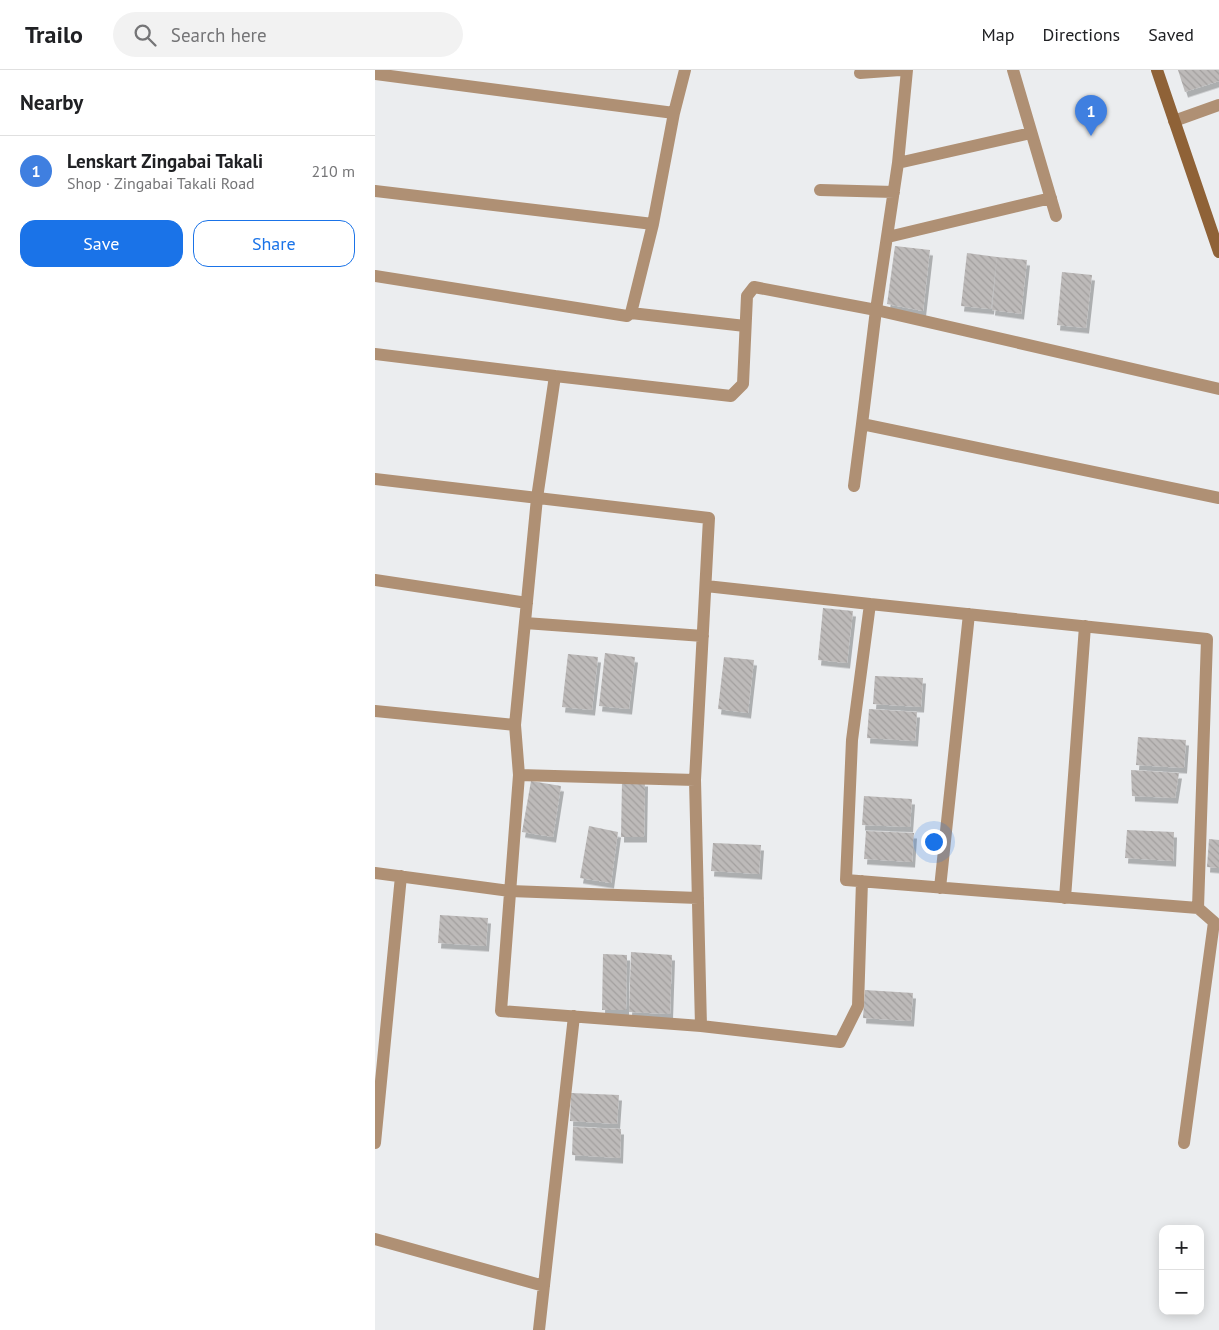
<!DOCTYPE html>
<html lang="en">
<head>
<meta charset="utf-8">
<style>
	body { margin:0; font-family:"PT Sans",sans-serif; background:#f2f2f2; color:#202124 }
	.controls { position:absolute; right:15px; bottom:15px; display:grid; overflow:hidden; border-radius:10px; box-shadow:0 2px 12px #0003 }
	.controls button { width:45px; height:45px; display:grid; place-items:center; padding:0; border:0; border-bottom:1px solid #e0e0e0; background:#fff; color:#202124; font:25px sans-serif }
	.you { position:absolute; left:558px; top:771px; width:18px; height:18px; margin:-12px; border:4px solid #fff; border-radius:50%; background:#1a73e8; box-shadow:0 0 0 8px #1a73e833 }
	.badge { display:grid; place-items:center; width:32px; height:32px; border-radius:50%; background:#1a73e8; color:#fff; font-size:16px; font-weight:700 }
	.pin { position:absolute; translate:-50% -41px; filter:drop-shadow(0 1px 2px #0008) }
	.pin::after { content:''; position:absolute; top:26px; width:18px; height:15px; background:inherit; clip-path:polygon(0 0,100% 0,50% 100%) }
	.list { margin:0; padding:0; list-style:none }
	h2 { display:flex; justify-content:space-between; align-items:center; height:65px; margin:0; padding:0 20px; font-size:21px }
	h2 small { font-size:16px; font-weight:400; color:#757577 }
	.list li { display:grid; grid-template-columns:32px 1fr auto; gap:15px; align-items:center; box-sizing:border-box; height:70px; padding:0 20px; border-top:1px solid #e0e0e0 }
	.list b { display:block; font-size:19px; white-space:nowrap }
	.list p { margin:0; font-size:16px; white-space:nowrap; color:#757577 }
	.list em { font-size:16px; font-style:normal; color:#757577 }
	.actions { display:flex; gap:10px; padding:15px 20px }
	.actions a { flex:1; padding:11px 0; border:1px solid #1a73e8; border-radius:15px; text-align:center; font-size:18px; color:#1a73e8 }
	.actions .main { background:#1a73e8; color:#fff }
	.icon { flex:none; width:28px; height:28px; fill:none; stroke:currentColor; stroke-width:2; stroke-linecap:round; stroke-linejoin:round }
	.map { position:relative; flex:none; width:844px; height:1260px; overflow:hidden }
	header { display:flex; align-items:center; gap:30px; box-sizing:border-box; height:70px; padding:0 25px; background:#fff; border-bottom:1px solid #e0e0e0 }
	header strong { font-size:24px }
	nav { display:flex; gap:28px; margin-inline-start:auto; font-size:18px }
	.search { width:350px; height:45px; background:#f2f2f2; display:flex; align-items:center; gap:12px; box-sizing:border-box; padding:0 18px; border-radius:28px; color:#757577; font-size:19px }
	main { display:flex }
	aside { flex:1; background:#fff }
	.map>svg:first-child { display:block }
	.building { fill:url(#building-back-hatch); filter:url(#shadow) }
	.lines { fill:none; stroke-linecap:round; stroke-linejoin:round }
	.street { stroke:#af9074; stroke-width:12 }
	.secondary { stroke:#8f6237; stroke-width:12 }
</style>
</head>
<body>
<header>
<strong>Trailo</strong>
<div class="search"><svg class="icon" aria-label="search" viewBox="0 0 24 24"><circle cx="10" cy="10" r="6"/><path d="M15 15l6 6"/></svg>Search here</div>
<nav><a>Map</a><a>Directions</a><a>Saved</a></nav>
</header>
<main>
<aside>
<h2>Nearby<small></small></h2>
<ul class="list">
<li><span class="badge" style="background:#3f7fe0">1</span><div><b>Lenskart Zingabai Takali</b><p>Shop · Zingabai Takali Road</p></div><em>210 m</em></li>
</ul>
<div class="actions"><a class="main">Save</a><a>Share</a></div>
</aside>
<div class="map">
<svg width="844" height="1260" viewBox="0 0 844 1260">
	<defs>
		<pattern id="building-back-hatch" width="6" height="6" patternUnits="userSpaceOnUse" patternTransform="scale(1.25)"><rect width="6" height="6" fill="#bdbab9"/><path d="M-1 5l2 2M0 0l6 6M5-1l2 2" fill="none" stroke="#a29f9e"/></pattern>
		<filter id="shadow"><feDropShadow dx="3" dy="5.5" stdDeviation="0" flood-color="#0004"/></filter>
	</defs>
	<rect width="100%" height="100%" fill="#ebedef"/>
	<path class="building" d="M803,0H844V11L810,22Z
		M520,176L555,180L548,241L512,234Z
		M592,183L622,187L616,239L586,236Z
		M622,187L652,190L646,244L617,240Z
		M687,202L717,205L711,258L682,255Z
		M448,538L478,541L472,593L443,590Z
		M230,583L260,587L254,639L224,636Z
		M193,584L223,587L217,640L187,637Z
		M349,587L379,590L373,643L343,639Z
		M500,606L548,608L546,637L498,634Z
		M494,639L542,642L540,671L492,668Z
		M763,667L811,670L809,698L761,695Z
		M756,700L804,703L800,728L757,726Z
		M156,711L186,716L178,767L147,762Z
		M247,711H270L269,767H246Z
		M489,726L537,729L535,757L487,755Z
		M214,756L243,762L236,813L205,808Z
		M752,760L799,762L798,791L750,788Z
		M491,761L539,763L537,792L489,789Z
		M834,769L844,770V798L832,797Z
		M338,773L386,775L384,804L336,801Z
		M65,845L113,848L111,876L63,873Z
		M256,882L297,885L295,944L254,942Z
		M228,884L252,885L251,940H227Z
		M490,920L538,923L536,951L488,948Z
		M196,1023L244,1025L242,1054L195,1051Z
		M198,1057L246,1059L245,1088L197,1085Z"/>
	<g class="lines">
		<path class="street" d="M532,0L523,93L501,240L487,354L844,428
			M638,0L681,146
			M485,3L525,0
			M0,4L299,43
			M799,51L844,35
			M523,93L656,63
			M445,120L519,122
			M0,121L278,154
			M513,167L676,128
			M0,206L252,246L256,243L278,154L299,43L310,0
			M256,243L370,256
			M0,284L180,306L162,428L140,655
			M180,306L356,326L368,314L372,226L379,217L501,240L844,319
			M0,409L334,448L320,710L144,705L140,655L0,641
			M479,416L487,354
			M0,510L152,533
			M331,516L495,534L832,569L823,838L471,810L477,670L495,534
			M150,553L328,566
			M144,705L126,941L326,956
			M320,710L326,956L465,972L483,936L487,811
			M0,803L135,821L323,828
			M565,818L594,544
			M690,828L710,556
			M0,1073L26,806
			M809,1073L839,852L823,838
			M0,1169L169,1216
			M164,1260L199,946"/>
		<path class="secondary" d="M782,0L844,182"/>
	</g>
</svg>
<div class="controls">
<button>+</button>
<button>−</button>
</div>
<div class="you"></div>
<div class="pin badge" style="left:716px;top:66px;background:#3f7fe0">1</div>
</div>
</main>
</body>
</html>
